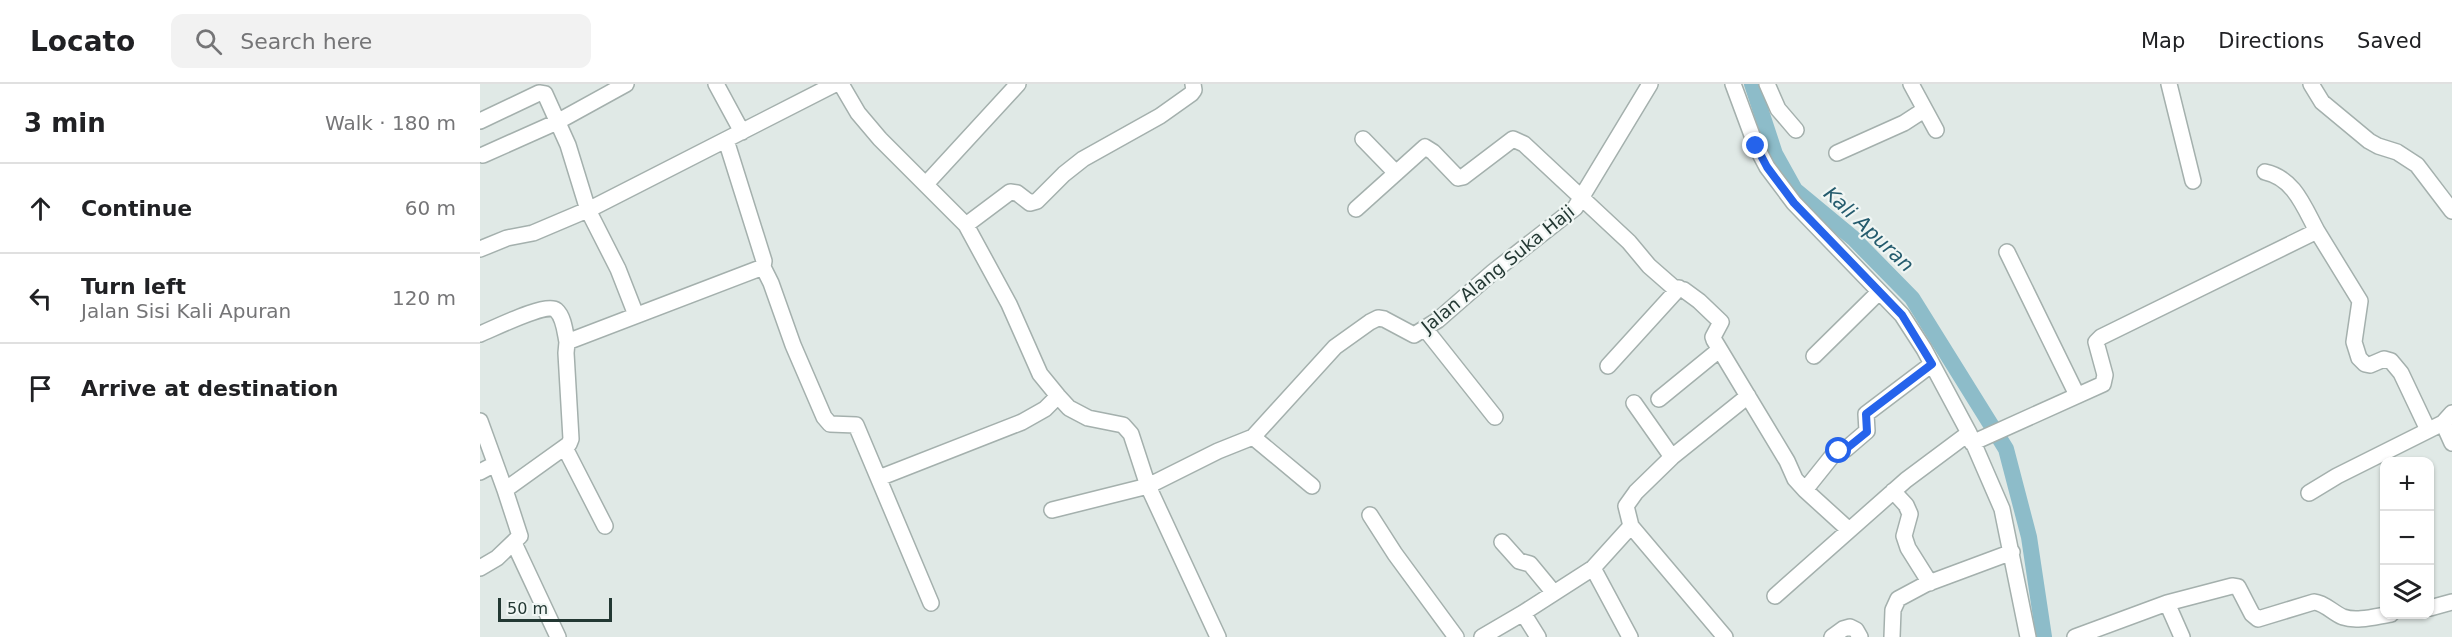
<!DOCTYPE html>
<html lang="en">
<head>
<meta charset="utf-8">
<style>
	body { margin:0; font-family:"DejaVu Sans",sans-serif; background:#f2f2f2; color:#202124 }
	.controls { position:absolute; right:18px; bottom:18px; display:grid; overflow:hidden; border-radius:12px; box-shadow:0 2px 4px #0004 }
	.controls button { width:54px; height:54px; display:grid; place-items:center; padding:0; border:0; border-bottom:2px solid #e0e0e0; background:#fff; color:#202124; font:30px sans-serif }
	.scale { position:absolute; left:18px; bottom:15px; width:114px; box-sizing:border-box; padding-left:6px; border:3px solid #233833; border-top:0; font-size:16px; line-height:21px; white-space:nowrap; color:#233833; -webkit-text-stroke:4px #f0f6f4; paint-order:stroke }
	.stop { position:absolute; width:18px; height:18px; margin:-14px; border:4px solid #2563eb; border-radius:50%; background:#fff }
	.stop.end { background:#2563eb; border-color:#fff; box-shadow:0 2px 6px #0008 }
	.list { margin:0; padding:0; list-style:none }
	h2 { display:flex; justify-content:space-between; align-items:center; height:78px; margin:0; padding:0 24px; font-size:26px }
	h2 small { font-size:20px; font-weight:400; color:#757577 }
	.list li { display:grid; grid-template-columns:39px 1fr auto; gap:18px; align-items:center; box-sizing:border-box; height:90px; padding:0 24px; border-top:2px solid #e0e0e0 }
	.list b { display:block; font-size:22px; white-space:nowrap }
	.list p { margin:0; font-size:20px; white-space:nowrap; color:#757577 }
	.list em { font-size:20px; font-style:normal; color:#757577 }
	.icon { flex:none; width:33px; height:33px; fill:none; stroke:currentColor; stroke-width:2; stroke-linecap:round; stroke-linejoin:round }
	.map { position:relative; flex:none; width:1972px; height:553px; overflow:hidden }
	header { display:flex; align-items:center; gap:36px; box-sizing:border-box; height:84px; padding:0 30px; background:#fff; border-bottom:2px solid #e0e0e0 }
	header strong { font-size:28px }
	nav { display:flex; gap:33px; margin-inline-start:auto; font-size:21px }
	.search { width:420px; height:54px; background:#f2f2f2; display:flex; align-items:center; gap:15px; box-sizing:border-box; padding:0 21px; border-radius:12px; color:#757577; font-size:22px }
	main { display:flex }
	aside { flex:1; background:#fff }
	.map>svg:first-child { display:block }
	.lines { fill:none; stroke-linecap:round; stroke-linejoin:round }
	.canal { stroke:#8dbcc9; stroke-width:16 }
	.street-casing { stroke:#a4b0ad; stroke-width:18 }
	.street { stroke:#fff; stroke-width:15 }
	.route { stroke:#2563eb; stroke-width:8 }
	.labels { text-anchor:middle; stroke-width:4.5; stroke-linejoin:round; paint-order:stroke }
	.street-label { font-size:18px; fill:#233833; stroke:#f0f6f4 }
	.water-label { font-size:20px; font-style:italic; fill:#245b6d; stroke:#f0f6f4 }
</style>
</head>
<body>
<header>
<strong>Locato</strong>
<div class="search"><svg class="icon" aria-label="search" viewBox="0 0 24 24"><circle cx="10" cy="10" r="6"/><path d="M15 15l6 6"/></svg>Search here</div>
<nav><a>Map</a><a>Directions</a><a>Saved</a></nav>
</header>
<main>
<aside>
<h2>3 min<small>Walk · 180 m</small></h2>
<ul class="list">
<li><svg class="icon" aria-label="ahead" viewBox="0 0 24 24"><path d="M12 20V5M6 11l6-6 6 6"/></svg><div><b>Continue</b></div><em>60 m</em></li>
<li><svg class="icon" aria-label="left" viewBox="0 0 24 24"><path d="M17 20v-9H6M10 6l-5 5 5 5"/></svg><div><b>Turn left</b><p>Jalan Sisi Kali Apuran</p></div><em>120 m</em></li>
<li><svg class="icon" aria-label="arrive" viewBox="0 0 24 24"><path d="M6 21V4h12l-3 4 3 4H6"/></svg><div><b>Arrive at destination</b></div></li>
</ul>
</aside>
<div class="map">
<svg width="1972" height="553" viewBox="0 0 1972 553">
	<rect width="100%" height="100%" fill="#e0e9e6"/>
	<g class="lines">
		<path class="canal" d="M1272,0L1295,70L1315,106L1373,154L1432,214L1526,365L1549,453L1564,553"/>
		<defs>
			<path id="street" d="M236,0L262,48
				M361,0L378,29L400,55L486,141L529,220L560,290L578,312L589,324L608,334L643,341L651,350L668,402L738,367L773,353L855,263L890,238L898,234L904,235L934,251L958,236L1013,188L1095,124L1170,0
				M1253,0L1276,62L1287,83L1314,119L1422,231L1444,265L1489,349L1522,425L1548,553
				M1287,0L1298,25L1316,46
				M1431,0L1456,46
				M1689,0L1713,97
				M1831,0L1842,18L1889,57L1898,62L1917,68L1937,81L1972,127
				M0,37L59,9L65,10L88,61L108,126L138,185L156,231
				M883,55L916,89
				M246,56L284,177L283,183
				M1357,69L1424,39L1444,26
				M3,71L77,38L146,0
				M446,100L538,0
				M876,125L945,63L953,68L978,94L983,93L1033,55L1044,60L1149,158L1169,182L1193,203L1204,206L1219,217L1241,238L1233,253L1234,256L1307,377L1315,395L1325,406L1369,446
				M486,141L530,108L537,109L550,119L557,117L584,90L603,75L680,32L711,10L714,6L713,0
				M1837,147L1880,217L1874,258L1879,274L1885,280L1890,281L1904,275L1911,277L1921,289L1948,346
				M0,165L27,154L53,149L112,124L355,0
				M1527,168L1597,311
				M946,246L1015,333
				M0,250C13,245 66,218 76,226C84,233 85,248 87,258
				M1334,272L1399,208
				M1128,282L1199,204
				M1179,315L1239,266
				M1154,319L1192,373
				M1972,329L1963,339L1972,359
				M0,337L25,406L89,360L91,355L86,269L87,258L283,183L291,199L313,261L344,333L350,340L376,341L451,519
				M773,353L832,402
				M1492,359L1623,300L1625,291L1616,258L1621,253L1837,147C1824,123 1814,94 1785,88
				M85,364L125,442
				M0,388L15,380
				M399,394L542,338L565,325L578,312
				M1325,406L1353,371L1366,365L1387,347L1386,330L1452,280
				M1413,407L1426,421L1430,430L1424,452L1428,464L1450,499
				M1829,409L1857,392L1963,339
				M572,426L668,402L738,553
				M890,431L915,470L976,553
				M1151,442L1245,553
				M1022,458L1039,477L1050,480L1074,509
				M34,459L78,553
				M0,484L17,474L40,452L25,406
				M1113,484L1150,553
				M1295,512L1426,396L1489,349
				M1687,519L1702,553
				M1950,524L1972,518
				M1043,529L1058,553
				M1002,553L1043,529L1113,484L1151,442L1146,422L1156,408L1192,373L1268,312
				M1352,553L1363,545L1370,543L1376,546L1380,553
				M1412,553L1413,526L1418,515L1446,500L1532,468
				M1595,553L1687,519L1752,502L1758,503L1772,530L1778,535L1834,518C1845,519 1853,529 1863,533C1877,538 1897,532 1911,530"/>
		</defs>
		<use href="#street" class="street-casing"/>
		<use href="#street" class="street"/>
	</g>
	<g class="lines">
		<path class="route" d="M1276,62L1287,83L1314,119L1422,231L1452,280L1386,330L1387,348L1366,365L1359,367"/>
	</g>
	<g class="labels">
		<g class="street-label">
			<text transform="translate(1018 185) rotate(-39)" y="6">Jalan Alang Suka Haji</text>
		</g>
		<g class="water-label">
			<text transform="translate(1389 145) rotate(43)" y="7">Kali Apuran</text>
		</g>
	</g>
</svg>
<div class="controls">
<button>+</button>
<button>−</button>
<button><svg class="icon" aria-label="layers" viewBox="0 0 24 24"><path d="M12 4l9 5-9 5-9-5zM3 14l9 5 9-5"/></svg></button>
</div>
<div class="scale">50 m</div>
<div class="stop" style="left:1359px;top:367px"></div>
<div class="stop end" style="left:1276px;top:62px"></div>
</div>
</main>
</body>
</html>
